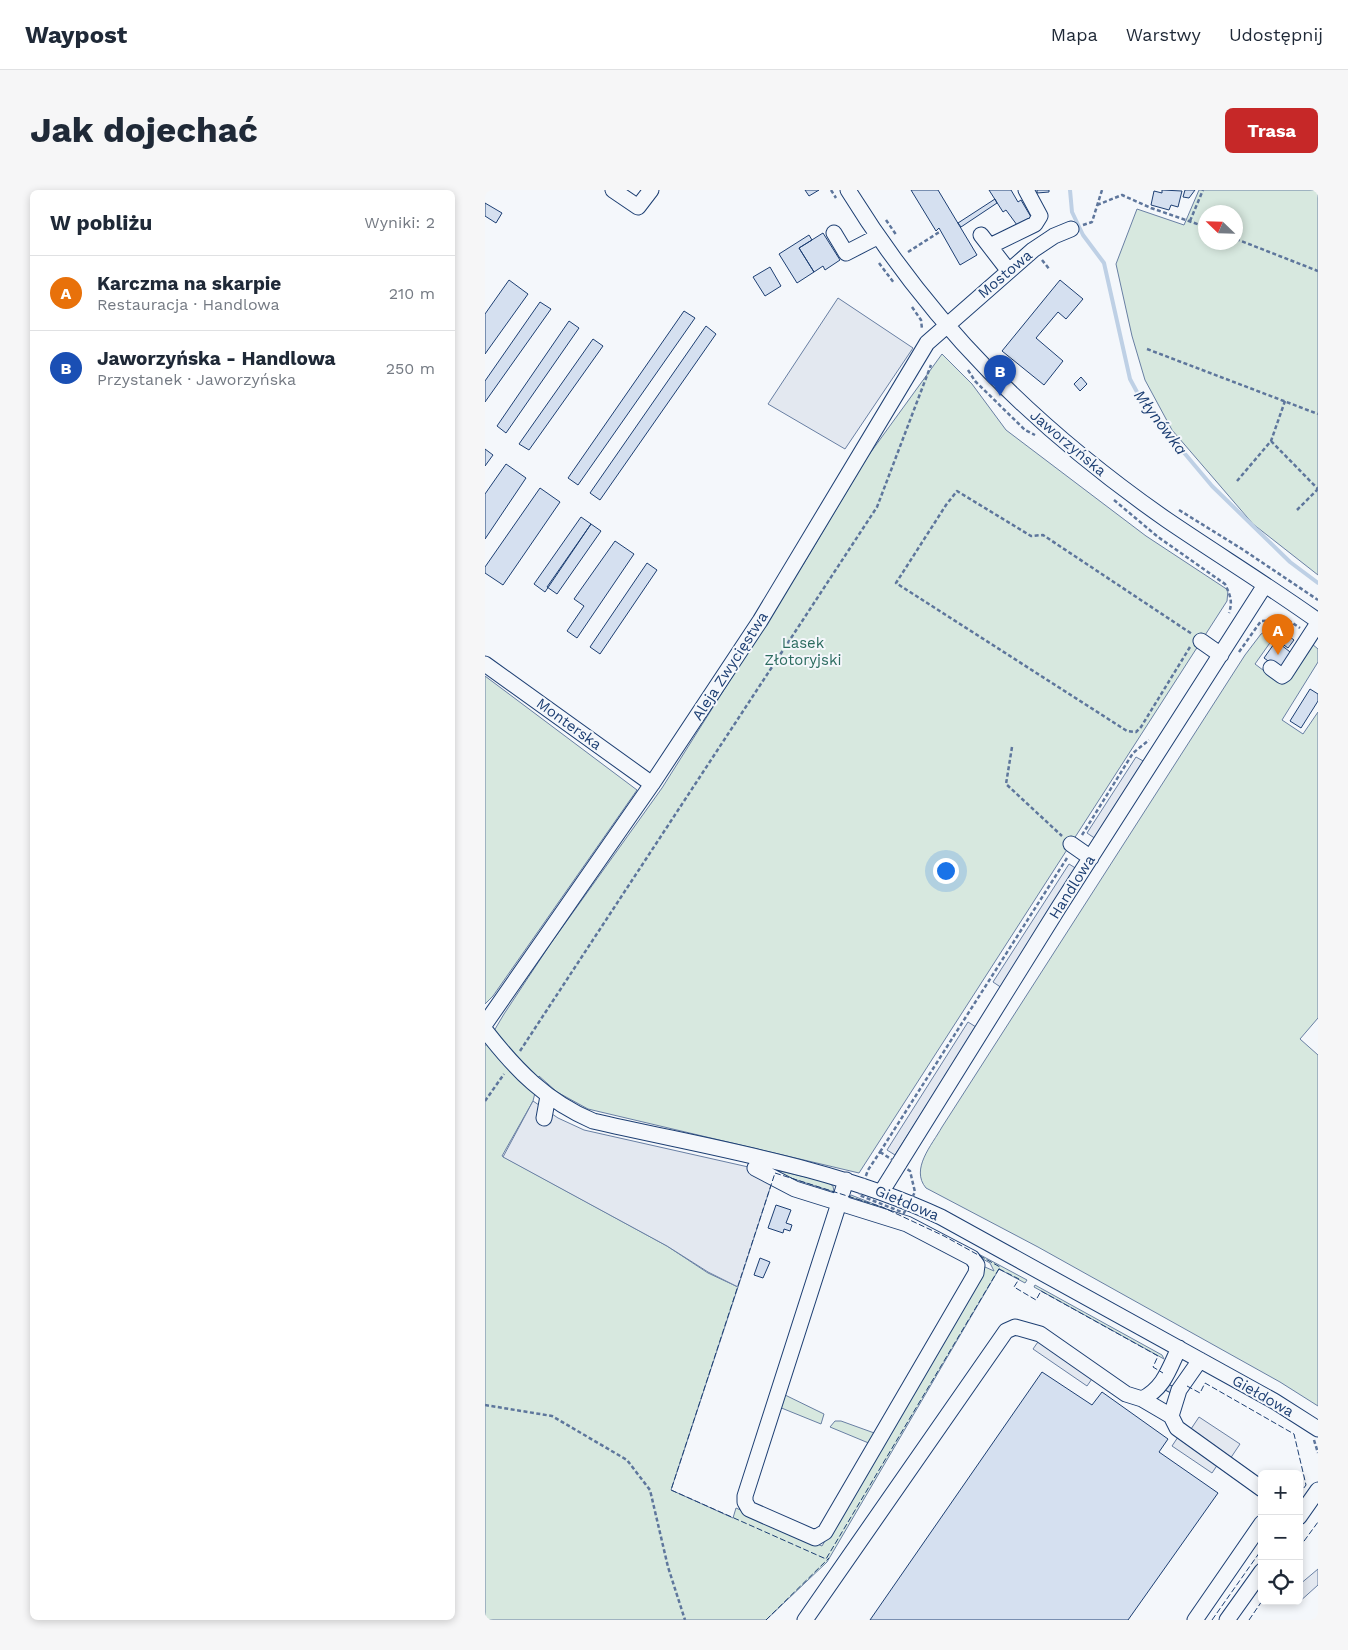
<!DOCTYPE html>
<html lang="pl">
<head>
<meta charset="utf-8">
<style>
	body { margin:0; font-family:"Work Sans",sans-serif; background:#f6f6f7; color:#1f2937 }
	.controls { position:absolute; right:15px; bottom:15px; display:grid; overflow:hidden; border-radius:8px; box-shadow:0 2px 8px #0003 }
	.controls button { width:45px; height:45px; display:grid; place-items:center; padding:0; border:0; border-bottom:1px solid #e0e1e3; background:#fff; color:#1f2937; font:25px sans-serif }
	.compass { position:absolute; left:713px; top:15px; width:45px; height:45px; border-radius:50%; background:#fff; box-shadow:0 2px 8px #0003; rotate:293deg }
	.you { position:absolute; left:460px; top:680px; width:18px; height:18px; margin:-12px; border:4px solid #fff; border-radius:50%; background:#1a73e8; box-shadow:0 0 0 8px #1a73e833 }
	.badge { display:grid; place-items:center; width:32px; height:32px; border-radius:50%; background:#c62828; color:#fff; font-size:16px; font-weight:700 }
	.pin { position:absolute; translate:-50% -41px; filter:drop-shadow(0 1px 2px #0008) }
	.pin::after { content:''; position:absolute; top:26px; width:18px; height:15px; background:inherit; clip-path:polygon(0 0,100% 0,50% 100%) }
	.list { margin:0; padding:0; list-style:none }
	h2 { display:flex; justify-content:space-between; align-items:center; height:65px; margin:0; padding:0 20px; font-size:21px }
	h2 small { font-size:16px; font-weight:400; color:#747a83 }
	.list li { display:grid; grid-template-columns:32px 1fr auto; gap:15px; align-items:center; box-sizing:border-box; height:75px; padding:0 20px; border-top:1px solid #e0e1e3 }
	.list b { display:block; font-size:19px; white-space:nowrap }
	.list p { margin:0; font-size:16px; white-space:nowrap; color:#747a83 }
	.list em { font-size:16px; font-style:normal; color:#747a83 }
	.icon { flex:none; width:28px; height:28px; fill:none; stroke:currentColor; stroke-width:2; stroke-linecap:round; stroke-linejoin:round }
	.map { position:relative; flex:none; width:833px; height:1430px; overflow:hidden; border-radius:8px }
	header { display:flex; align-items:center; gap:30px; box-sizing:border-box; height:70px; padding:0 25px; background:#fff; border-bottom:1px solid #e0e1e3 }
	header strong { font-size:24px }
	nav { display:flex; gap:28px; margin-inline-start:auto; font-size:18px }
	.intro { display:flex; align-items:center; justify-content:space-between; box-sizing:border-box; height:120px; padding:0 30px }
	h1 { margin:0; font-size:35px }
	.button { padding:12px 22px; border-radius:8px; background:#c62828; color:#fff; font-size:18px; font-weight:700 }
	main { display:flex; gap:30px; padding:0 30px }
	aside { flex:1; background:#fff; border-radius:8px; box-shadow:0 2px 8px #0003 }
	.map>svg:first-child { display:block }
	.green { fill:#d7e8df; stroke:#687fa3; fill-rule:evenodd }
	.parking { fill:#e3e8f0; stroke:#687fa3 }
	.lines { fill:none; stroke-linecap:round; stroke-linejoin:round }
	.stream { stroke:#bed0e5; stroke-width:4 }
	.building { fill:#d5e0f0; stroke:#1d3f73 }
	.minor-casing { stroke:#1d3f73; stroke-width:17 }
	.path { stroke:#5e769c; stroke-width:2.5; stroke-dasharray:4 2.5; stroke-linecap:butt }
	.minor { stroke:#f4f7fb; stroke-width:15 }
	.fence { stroke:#1d3f73; stroke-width:1; stroke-dasharray:6 2.5; stroke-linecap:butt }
	.labels { text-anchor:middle; stroke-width:4; stroke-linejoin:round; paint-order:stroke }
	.street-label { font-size:15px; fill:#1d3f73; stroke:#f4f7fb }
	.park-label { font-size:15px; fill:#2c6c60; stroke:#f4f7fb }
	.water-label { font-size:16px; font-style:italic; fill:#1d3f73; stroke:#f4f7fb }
</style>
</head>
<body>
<header>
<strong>Waypost</strong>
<nav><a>Mapa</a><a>Warstwy</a><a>Udostępnij</a></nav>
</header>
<div class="intro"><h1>Jak dojechać</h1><a class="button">Trasa</a></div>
<main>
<aside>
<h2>W pobliżu<small>Wyniki: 2</small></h2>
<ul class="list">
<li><span class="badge" style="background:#e8710a">A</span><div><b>Karczma na skarpie</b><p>Restauracja · Handlowa</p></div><em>210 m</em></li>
<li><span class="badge" style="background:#1a4fb4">B</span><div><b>Jaworzyńska - Handlowa</b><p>Przystanek · Jaworzyńska</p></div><em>250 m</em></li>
</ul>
</aside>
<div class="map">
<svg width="833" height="1430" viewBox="0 0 833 1430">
	<rect width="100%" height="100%" fill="#f4f7fb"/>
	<path class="green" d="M714,0H833V385L768,334L687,240L660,190L647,146L631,74L652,19L699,35ZM721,22H751V52H721Z
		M457,164L487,194L521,240L661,346L743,400L742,411L374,983L103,919L72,902L54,886L48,911L17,966L182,1056L223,1083L253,1097L186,1300L248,1328L251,1318L337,1356L500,1077L509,1081L505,1073L452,1044L377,1015L378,1011L365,1007L366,1005L432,1031L542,1090L540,1093L514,1079L342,1372L281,1430H0V856L19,824L66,753L177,598L319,373L383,266Z
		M786,439L794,440L770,474L795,493L827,454L833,459V472L797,530L818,544L833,522V828L815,849L833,865V1216L795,1192L553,1057L441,998C425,979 447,955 457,937L760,465L776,444Z
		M0,486L152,600L8,806L0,814Z
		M282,978L342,992L348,996L349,1002L290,983Z
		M550,1095L677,1165L679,1169L549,1097Z
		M298,1204L339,1224L336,1234L294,1217Z
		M350,1231H356L392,1244L386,1254L345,1237Z"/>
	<path class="parking" d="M353,108L428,158L360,259L283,214Z
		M651,567L660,572L611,649L602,643Z
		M584,674L592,679L517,798L508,792Z
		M483,832L491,837L410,965L402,960Z
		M48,911L73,928L99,940L290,983L253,1097L223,1082L182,1056L18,967Z
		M555,1149L609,1186L602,1196L548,1159Z
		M714,1227L755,1254L745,1269L704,1242Z
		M693,1247L733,1274L727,1283L687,1256Z
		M833,1379V1395L813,1413L814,1395Z"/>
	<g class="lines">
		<path class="stream" d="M585,0L587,22L598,45L619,73L645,189L659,215L727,296L805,372L833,393"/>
	</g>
	<path class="building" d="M320,0H334L324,6Z
		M426,0H453L492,65L475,75L454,38L451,41Z
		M504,0H526L533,12L536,10L546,27L532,35L521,20L518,22Z
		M552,0H564V2L552,3Z
		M677,0L697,1L693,17L686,15L684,20L666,15L669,1L677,3Z
		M700,0H710L704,8L698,7Z
		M510,9L512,13L476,37L473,33Z
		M0,13L17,23L11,33L0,26Z
		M338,43L355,70L340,80L338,76L329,82L314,58Z
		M324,45L327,50L314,58L329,82L312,93L294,64Z
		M285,77L296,96L280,106L268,87Z
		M24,90L43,104L0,164V124Z
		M575,90L598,109L581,129L573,122L551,148L578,171L559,195L517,161Z
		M55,112L66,119L0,212V191Z
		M199,121L210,128L93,295L83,288Z
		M84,131L94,138L21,243L12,236Z
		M221,136L231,144L115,310L105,303Z
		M108,149L118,156L44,260L34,254Z
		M596,187L602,194L595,201L589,194Z
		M0,259L8,265L0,276Z
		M21,274L41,288L0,349V304Z
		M55,298L75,312L18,395L0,383V377Z
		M96,327L106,334L60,402L49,394Z
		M106,334L116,341L72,404L62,397Z
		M130,351L149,364L92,448L82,441L99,416L89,409Z
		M162,373L172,380L115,464L105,457Z
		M798,442L809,450L803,458L792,450Z
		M791,451L809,465L797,481L779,468Z
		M825,499L833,504V511L816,538L805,531Z
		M291,1015L306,1020L301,1033L307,1035L305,1041L299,1039L298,1043L283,1038Z
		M275,1068L285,1072L278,1088L269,1085Z
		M557,1182L607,1215L617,1202L683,1249L674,1262L733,1303L643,1430H385Z
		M683,1194L689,1197L686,1203L680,1200Z"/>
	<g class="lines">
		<defs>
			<path id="minor" d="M128,0L153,17L166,0
				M363,0C447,136 550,238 682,330C732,364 784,396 833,431
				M349,43L361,63L392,47
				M496,45L523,80
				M505,56L550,34L555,26L541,0
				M716,451L736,465
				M0,474L167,594
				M786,478L797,486L800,484L833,433
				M586,654L606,668
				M0,834L167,594L275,431L442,153L548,60L569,46L586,39
				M0,840C31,880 61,911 108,931C225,958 347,976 456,1027L789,1211L833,1239
				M59,928L63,906
				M270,978L310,999L422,1034L487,1068L492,1075L491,1083L340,1342L330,1348L264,1319L260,1312V1306L354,1013L361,990
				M397,1001L574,717L780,395
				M715,1170L694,1200L686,1226L692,1238L777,1299
				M657,1209L686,1226
				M814,1327L833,1300
				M320,1430L521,1141L530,1137L555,1144L641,1204L657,1209C679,1198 684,1179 694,1158
				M710,1430L777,1333
				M742,1430L777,1381"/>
		</defs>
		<use href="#minor" class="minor-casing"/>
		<path class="path" d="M346,0L351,8
			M612,15L637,5L666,18L721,37
			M401,30L412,46
			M705,31L718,0
			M598,35L607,32L617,0
			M751,49L833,81
			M423,62L456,41
			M557,70L565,80
			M394,73L409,93
			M427,117L436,130L437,139
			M662,159L833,224
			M483,180L490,191L540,240L550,245
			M786,251L833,299
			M752,291L786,251L800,211
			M629,310L673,347L740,394C745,405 748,411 744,423
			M694,320L757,359L833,410
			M812,320L833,299
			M705,457L656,537L651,542L642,541L411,393L461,315L472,301L546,346L558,345L707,444
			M754,462L776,431L803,430L815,438
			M527,557L521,594L577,646
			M597,645L648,563L664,550
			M35,861L392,317L446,175
			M0,911L19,884
			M395,962L582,668
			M395,962L425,981L430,1002L419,1023L374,1005L383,980Z
			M0,1215L67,1226L142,1270L165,1300L183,1377L200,1430
			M829,1250L833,1263"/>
		<use href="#minor" class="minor"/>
		<path class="fence" d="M290,983L397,1017L459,1046L515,1077L341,1369L186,1300Z
			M514,1079L534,1089L529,1097L551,1110L556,1101L673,1166L668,1177L678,1183
			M702,1196L715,1203L720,1193L809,1244L821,1295L814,1305
			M814,1358L833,1332
			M281,1430L344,1368
			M727,1430L777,1359
			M764,1430L777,1411"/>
	</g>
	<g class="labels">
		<g class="street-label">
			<text transform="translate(520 84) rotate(-40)" y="5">Mostowa</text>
			<text transform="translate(583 253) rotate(40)" y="5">Jaworzyńska</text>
			<text transform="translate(245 476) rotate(-57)" y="5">Aleja Zwycięstwa</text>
			<text transform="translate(84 534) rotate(36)" y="5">Monterska</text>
			<text transform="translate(587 697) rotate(-58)" y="5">Handlowa</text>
			<text transform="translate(422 1013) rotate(23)" y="5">Giełdowa</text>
			<text transform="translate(778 1206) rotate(30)" y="5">Giełdowa</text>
		</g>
		<g class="park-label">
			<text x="318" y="458">Lasek<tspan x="318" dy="17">Złotoryjski</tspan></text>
		</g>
		<g class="water-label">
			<text transform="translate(676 232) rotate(53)" y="6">Młynówka</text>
		</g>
	</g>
</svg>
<div class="controls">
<button>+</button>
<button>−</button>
<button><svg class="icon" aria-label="locate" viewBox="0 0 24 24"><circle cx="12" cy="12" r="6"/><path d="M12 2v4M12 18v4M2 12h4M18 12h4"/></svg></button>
</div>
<svg class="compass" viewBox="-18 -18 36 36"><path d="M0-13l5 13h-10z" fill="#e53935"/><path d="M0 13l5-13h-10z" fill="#747a83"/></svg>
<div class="you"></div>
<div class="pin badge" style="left:793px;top:465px;background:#e8710a">A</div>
<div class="pin badge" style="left:515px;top:206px;background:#1a4fb4">B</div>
</div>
</main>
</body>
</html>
